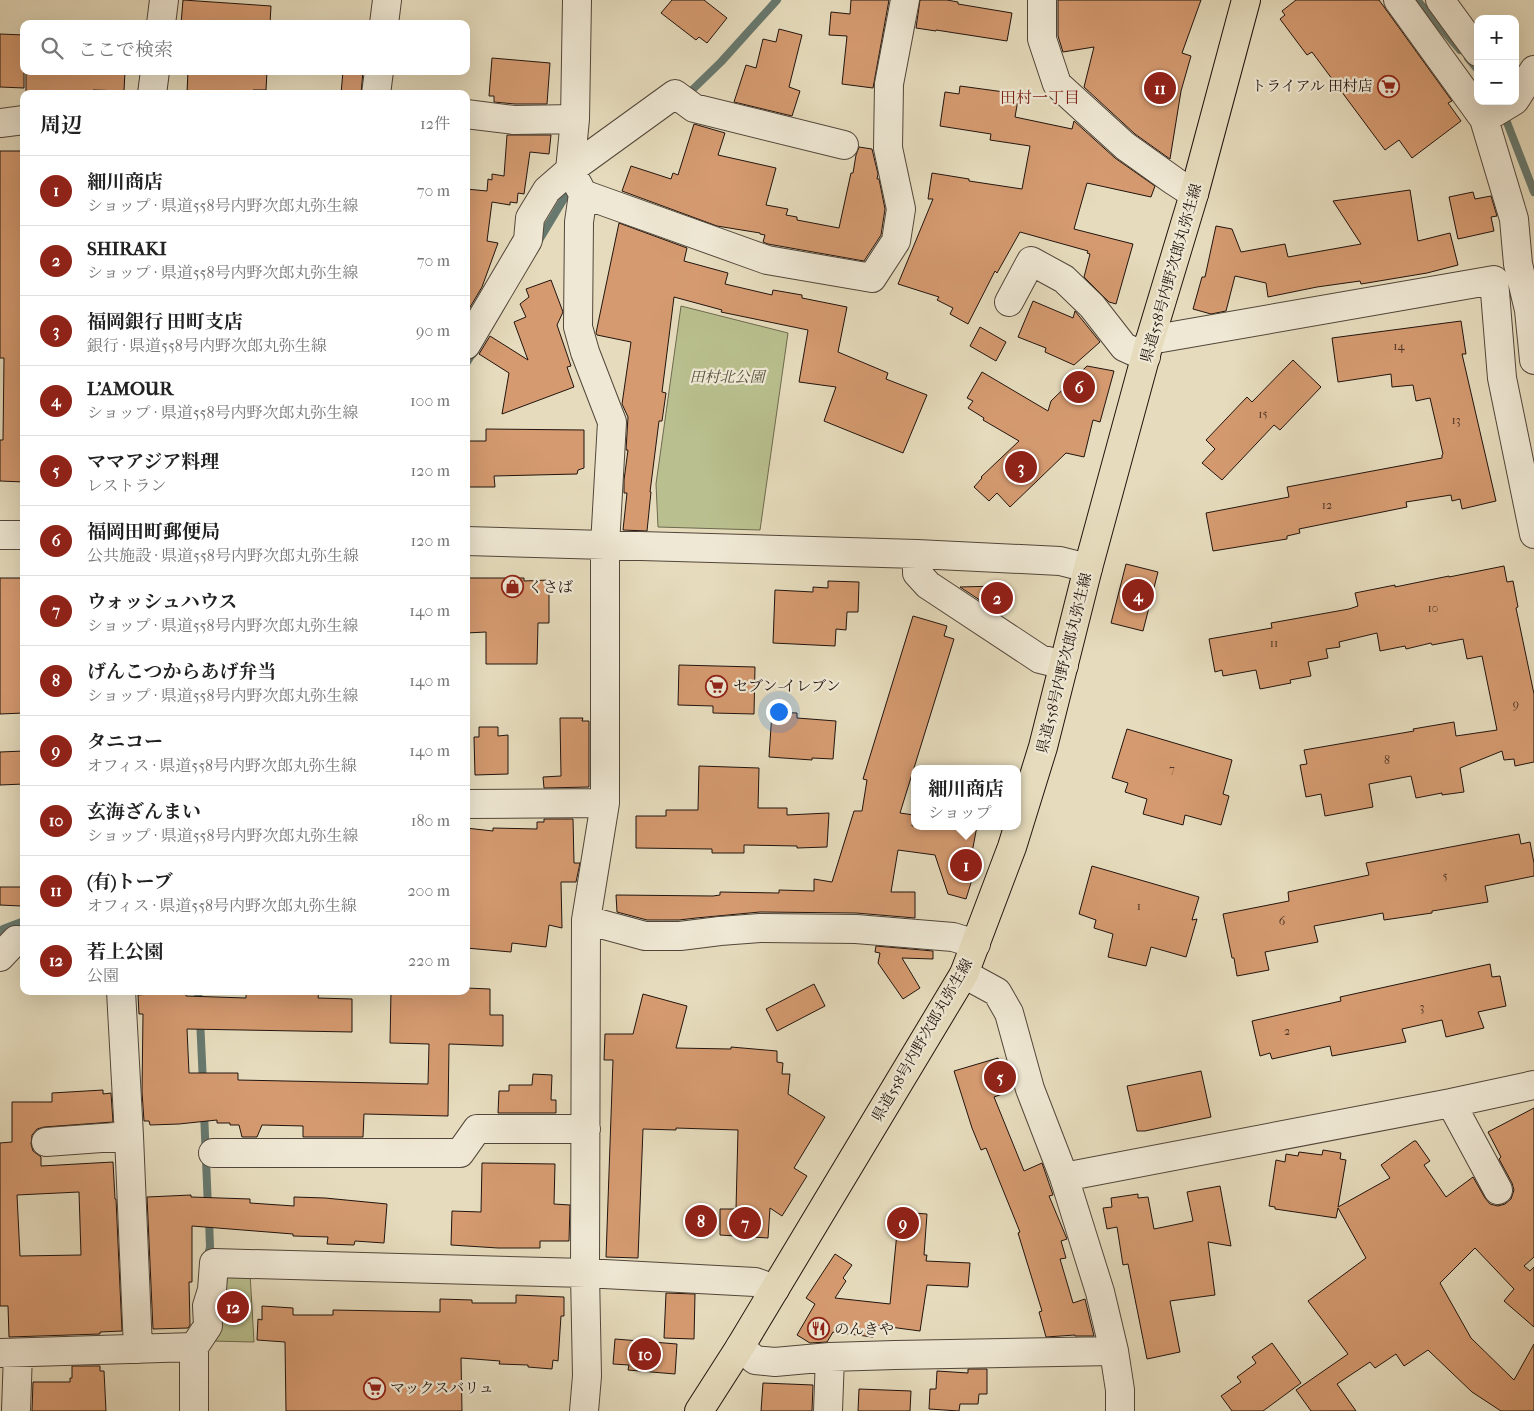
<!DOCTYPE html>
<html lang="ja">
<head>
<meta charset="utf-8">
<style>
	body { margin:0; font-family:"IM FELL French Canon","Noto Serif JP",serif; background:#f6f6f6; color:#222 }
	.controls { position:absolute; right:15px; top:15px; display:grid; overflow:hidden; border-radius:10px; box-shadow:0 5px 20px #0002 }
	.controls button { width:45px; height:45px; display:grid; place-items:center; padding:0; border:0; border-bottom:1px solid #e0e0e0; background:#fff; color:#222; font:25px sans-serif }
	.you { position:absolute; left:778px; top:711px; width:18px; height:18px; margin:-12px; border:4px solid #fff; border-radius:50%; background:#1a73e8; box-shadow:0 0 0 8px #1a73e833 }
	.badge { display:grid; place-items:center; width:32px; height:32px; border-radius:50%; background:#8f2418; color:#fff; font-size:16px; font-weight:700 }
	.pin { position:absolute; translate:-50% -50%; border:2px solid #fff; box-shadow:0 1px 5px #0006 }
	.popup { position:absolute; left:911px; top:765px; width:110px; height:65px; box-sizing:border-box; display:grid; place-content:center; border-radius:10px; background:#fff; filter:drop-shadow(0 1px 4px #0005); font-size:16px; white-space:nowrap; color:#767676 }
	.popup b { font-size:19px; color:#222 }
	.popup::after { content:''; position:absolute; left:50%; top:100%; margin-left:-10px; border:10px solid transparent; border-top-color:#fff }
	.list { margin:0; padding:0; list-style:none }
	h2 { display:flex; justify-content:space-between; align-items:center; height:65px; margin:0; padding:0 20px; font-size:21px }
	h2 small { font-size:16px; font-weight:400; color:#767676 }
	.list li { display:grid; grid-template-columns:32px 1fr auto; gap:15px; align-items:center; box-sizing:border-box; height:70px; padding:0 20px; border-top:1px solid #e0e0e0 }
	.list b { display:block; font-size:19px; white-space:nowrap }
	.list p { margin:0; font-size:16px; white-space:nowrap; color:#767676 }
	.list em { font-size:16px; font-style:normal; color:#767676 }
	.icon { flex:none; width:28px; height:28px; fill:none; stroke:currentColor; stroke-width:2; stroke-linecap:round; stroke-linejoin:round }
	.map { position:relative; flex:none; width:1534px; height:1411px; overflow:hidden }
	.search { position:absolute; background:#fff; box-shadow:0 5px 20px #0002; left:20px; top:20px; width:450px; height:55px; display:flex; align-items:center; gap:12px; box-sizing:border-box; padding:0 18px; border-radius:10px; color:#767676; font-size:19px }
	.panel { position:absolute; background:#fff; box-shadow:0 5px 20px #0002; left:20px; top:90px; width:450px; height:905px; border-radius:10px }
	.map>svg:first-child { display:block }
	.green { fill:#b9bf8e; stroke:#6d6a4e }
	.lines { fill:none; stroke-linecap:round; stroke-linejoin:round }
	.stream { stroke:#67796f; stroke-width:8 }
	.building { fill:#d59a70; stroke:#21140e; fill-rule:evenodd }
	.minor-casing { stroke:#52463a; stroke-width:30 }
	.major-casing { stroke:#21140e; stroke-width:30 }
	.minor { stroke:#efe8d4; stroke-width:28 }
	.major { stroke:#e6dcbd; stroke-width:28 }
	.labels { text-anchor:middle; stroke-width:4.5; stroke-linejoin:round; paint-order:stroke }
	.number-label { font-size:12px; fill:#4e3626 }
	.poi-label { font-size:15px; fill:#21140e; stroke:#efe8d4; text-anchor:start }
	.street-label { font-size:15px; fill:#21140e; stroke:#efe8d4 }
	.park-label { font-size:15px; font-style:italic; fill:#56503b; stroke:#efe8d4 }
	.neighbourhood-label { font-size:16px; fill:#7a1f14; stroke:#efe8d4 }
</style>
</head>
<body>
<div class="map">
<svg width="1534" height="1411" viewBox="0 0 1534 1411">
	<rect width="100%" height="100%" fill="#e6dcbd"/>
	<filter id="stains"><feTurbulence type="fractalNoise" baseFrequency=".004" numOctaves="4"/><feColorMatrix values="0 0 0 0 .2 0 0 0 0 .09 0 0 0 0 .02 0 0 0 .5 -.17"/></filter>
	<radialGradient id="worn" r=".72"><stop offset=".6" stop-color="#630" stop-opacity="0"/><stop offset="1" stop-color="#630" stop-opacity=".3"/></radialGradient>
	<path class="green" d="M681,306L788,333L760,530L658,527L656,484Z
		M217,1272L250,1273L254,1342L210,1341Z"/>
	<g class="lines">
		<path class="stream" d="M1417,0L1460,50
			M1468,58L1478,70
			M689,93L721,62L777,0
			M1503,112L1534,192
			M538,242L565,197
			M466,364L475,349
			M0,932L3,929L24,921
			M198,991L199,1005
			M200,1019L203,1083
			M204,1112L208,1208
			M207,1260L210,1247L209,1219"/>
	</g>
	<path class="building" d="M183,0L271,6L270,24H181Z
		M672,0H704L727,18L707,43L699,37L696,40L661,13Z
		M851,0H889L873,88L842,84L847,36L829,35L831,12L850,14Z
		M920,0H947L958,2V4L1012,13L1007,41L936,30V31L916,28Z
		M1058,0H1201L1182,53L1191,56L1181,91L1170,159L1135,134L1084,87L1094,47L1063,52L1058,36Z
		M1296,0H1379L1452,101L1448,103L1461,121L1412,158L1399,140L1385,150L1312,52L1307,55L1280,19L1285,15L1282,11Z
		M779,29L802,35L789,87L800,91L792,116L734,102L746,65L756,68L763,39L776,42Z
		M0,34L24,35V88L0,87Z
		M492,58L550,63L547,104H515L494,102V96H489Z
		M26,71H125L124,91L93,90L90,94L26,93Z
		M188,71H267L266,90H253V94L187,93Z
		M343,71H363L361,94H341Z
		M960,86L1019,94L1015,117L1072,129L1074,121L1115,158L1155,186L1151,197L1087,183L1074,229L1133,244L1116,304L1109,302L1084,277L1090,254L1087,253L1088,251L1020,232L997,273L995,271L968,324L950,314L953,308L937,300L939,297L898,284L933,199H928L932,173L969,179V181L1022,189L1030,146L990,140L991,134L940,126L945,92L959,94Z
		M694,124L725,133L718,155L776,168L766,205L788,209L786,215L797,217V220L839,228L851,173H853L856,155L859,147L872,149L878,174L877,179H879L885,209L881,235L864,261L768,244L763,242L765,235L760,234V233L717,226L622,191L631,166L671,179L673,173L678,175Z
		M507,135H551L549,154L530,152L524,194L518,193L517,203L510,202V205L492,202L487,241L498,243L482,287L466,314V189L487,191L488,179L492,180V174L504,176Z
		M0,151H24V218L22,217L21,296L24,297V482L0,481V440H3L4,358H0Z
		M1410,190L1418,241L1450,233L1458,265L1427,273L1361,284L1360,281L1317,287L1268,297L1266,283L1235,276L1226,311L1211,314L1193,309L1202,277H1205L1216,226L1232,229L1241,252L1285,244L1288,257L1361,244L1333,201Z
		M1473,192L1475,199L1491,196L1497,216L1491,217L1494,231L1458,239L1449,197Z
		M619,223L687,248L684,261L728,273L725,284L772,295L773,290L802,295V298L847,307L838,352L888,373L886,379L927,395L903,453L824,421L836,387L799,382L808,330L721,312L722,310L674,297L662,392L666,393L662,421H659L650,492H651L647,531L623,530L627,493H624V480L628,450H626L628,417L622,404L631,342L597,335L596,333Z
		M551,280L563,312L557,325L571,366L567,367L574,387L502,414L509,373L479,354L490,336L528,360L514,322L526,317L520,304L529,297L526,289Z
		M1033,301L1073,318L1075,311L1100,342L1074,365L1045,352L1046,348L1018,337Z
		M1461,321L1466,354H1462L1496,501L1462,509L1460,499L1452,501L1451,495L1406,502L1407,507L1299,529L1300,533L1287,536V539L1213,551L1206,513L1289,497L1287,487L1442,458V455L1443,454L1430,398L1416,401L1413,385L1392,387L1391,374L1338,382L1332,338Z
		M980,327L1006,342L996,361L970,346Z
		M1293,360L1321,387L1280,430L1274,425L1222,480L1202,463L1215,449L1206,440L1247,397L1252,402Z
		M1087,366L1114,371L1100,422L1093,420L1084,457L1066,453L1010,507L997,493L989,501L974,487L982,478L981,477L1019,441L983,420L984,418L968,408L973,401L967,398L982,372L1048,411L1051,401Z
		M486,429L584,430V468L578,470L577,474L494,476L495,487H466V441H486Z
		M1126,564L1158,572L1143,631L1111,623Z
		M1504,566L1507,582L1513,581L1518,607L1516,608L1534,694V762L1515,766L1514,759L1504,760L1502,751L1460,768L1464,792L1442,795V793L1416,798L1411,776L1369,784L1373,807L1325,816L1321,794L1306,797L1300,765L1307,764L1304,750L1414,731L1413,729L1454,722L1456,736L1497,730L1482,656L1467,659L1463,639L1432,645L1431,643L1406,649L1405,646L1380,651L1377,633L1339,642L1340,647L1326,649L1328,658L1308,662L1311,676L1290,680L1291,683L1260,689L1256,670L1223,676L1222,670L1215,672L1209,639L1272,628L1271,623L1349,609L1358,606L1355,593L1395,585V587L1449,576V577Z
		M0,578H24V713L0,714Z
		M466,578H524V581L549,580V623H538L537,664H486V632L466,633Z
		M828,581L859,582L858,612H847L846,630L836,629L835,646L773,643L775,590L813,592V587L828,588Z
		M998,586L1012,595L1001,614L960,587Z
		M913,616L947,626L944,636L954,639L900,813L914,815L912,826H977L971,858L978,860L966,899L948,894L935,855L898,850L891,892H915V918L856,913L760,912L696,918L679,920H647L617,912L616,895L713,896L720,895V892L779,893V890L814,891V879L832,882L854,811H862L867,780L863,779Z
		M679,665L755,667L754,714L713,713V706L678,705Z
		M772,712L797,713V718L836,721L833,759L812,758V760L769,757Z
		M560,718H583L582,721H589V787L544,788L543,777L561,776Z
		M479,727H498V736L508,735V774L475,775L474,737H479Z
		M1127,729L1232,760L1223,794L1229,796L1221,825L1185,815L1183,825L1143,814L1147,799L1125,792L1128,783L1112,778Z
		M24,751V784L0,785V752Z
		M699,766L759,768L758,808H787V815L829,813L827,847L797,848V846L744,845V853H712V849L636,848V816H666V810H698Z
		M544,819H573L574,863H580L576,882H561L562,928L549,925L546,947L512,943L511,952L466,948V828L493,831V828L537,829V822H544Z
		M1519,834L1521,844L1530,842L1534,863V876L1485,886L1488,902L1432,911V913L1384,920L1383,913L1314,926L1318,942L1265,952L1269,970L1237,976L1234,958H1232L1223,914L1289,901L1288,892L1369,875L1366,863Z
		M1092,866L1199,897L1192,920L1197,919L1186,957L1151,947L1146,966L1108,957L1113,934L1094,928L1096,920L1079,914Z
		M0,887H21V906L0,905Z
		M876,946L933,951V959L902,958L920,988L903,999L878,963L880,953L875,952Z
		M1490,964L1492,977L1500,976L1506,1006L1478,1012L1484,1028L1446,1037L1442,1020L1402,1029L1406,1042L1332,1056L1330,1046L1272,1059L1270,1053L1260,1056L1252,1021L1341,1001L1340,997Z
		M814,984L825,1006L777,1031L766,1009Z
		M466,988L490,989V1015H503V1046L449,1044L448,1116L364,1114L363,1137H303V1126L262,1125L257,1137H242L239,1125H230V1123H217V1120L179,1124L150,1125L149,1121H144L142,1092L143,1014H139L138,995L151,994V991H186V996L246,998V991H319L318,998L352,999V1032L187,1029L189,1073H238V1080L428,1084L429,1044L390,1043L391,991H466Z
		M643,994L687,1006L676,1048L731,1049V1047L777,1051V1062L783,1063L782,1074H790L788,1094L825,1117L794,1168L807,1176L782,1216L770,1208L768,1238L720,1235V1209H736L738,1130L676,1128V1130L643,1129L638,1258L606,1257L613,1060H604L605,1034H633Z
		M998,1058L1008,1092L994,1097L1024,1171L1042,1163L1053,1195L1049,1196L1067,1239L1061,1241L1066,1258L1060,1259L1073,1303L1085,1299L1094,1336H1075V1335L1046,1337L1039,1312L1042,1311L1018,1233L1020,1232L986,1148L981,1150L972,1128L954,1071Z
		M1201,1071L1211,1117L1145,1131H1137L1127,1086Z
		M533,1074L552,1075L551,1100H556V1113H498L499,1091H509V1085H532Z
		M103,1090V1094L111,1093L113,1122L44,1127L37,1129L32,1135L31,1144L33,1151L41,1157V1166L113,1162L115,1199H116L122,1331L100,1332V1334L9,1337L8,1306H0V1143L12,1142V1102H52V1093ZM79,1192L81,1255L20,1256L17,1195Z
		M1534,1108V1257L1524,1266L1530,1271L1534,1267V1327L1504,1301L1514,1289L1475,1248L1440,1283L1471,1338L1514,1380L1534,1344V1411H1501L1472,1392L1428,1350L1404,1366L1396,1354L1375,1368L1370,1362L1337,1384L1356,1411H1311L1296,1390L1348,1354L1308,1301L1366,1258L1338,1208L1336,1218L1275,1209V1207L1269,1206L1276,1160L1285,1162L1286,1154L1298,1156L1299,1152L1322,1155L1323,1150L1341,1153L1340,1159L1346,1160L1338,1207L1390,1178L1381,1165L1414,1141H1416L1430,1161L1424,1165L1446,1197L1473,1177L1485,1198L1490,1204L1498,1206L1505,1204L1511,1199L1514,1190L1512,1183L1499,1159L1501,1157L1488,1132Z
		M482,1163L555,1164L554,1204L570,1205L569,1241H540V1248H498L451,1245L452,1211L481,1212Z
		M1220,1186L1231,1246L1208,1242L1215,1295L1170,1301L1180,1352L1147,1359L1128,1264L1123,1265L1117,1227L1107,1229L1103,1208L1112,1207L1111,1198L1138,1194V1198L1148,1197L1154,1229L1193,1221L1187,1192Z
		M191,1195V1197L250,1199V1203L294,1206V1197L325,1198L387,1204L384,1243L355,1241L354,1245L327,1244L328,1237L293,1236V1234L192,1226V1282H189L190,1325L188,1328L153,1329L147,1197Z
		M899,1212L927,1214L924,1255H927L926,1261L970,1263L968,1287L927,1285L920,1331L875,1325L873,1337L833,1332L827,1342L810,1343L797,1335L815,1304L806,1298L835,1254L852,1265L843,1278L846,1281L835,1298L890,1304Z
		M666,1293L695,1294L694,1339L664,1338Z
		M516,1295L564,1297V1316H561L558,1361L553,1360L552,1369L528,1367V1365L499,1364L500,1361L461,1358L462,1411H286L285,1342L257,1340L258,1319L262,1320V1306L293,1308V1315H333V1310L440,1312V1299L472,1300V1303H516Z
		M615,1339L677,1344L675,1374L628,1370L629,1365L613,1364Z
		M1272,1343L1301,1383L1263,1411H1232L1221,1396L1241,1382L1237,1377L1256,1363L1252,1357Z
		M72,1366H100V1371H104L106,1411H32L33,1382H70V1378H72Z
		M968,1369H987V1394H979L978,1404H960L959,1411L929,1409L930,1389H936L937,1371L968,1373Z
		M763,1383L813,1385L812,1411H761Z
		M859,1389L911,1391L910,1411H858Z"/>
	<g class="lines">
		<defs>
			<path id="minor" d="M577,0L575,119L570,170L583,194L579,222L578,327L585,352L612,422L605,545V803L586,920L585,1273L587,1376L584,1411
				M1042,0V39L1057,84L1125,146L1174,181L1194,194
				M1398,0L1484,119L1514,219L1518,264L1529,310L1534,360
				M1440,0L1478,52
				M161,24L164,0
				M384,24L387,0
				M152,94L155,71
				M376,94L379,71
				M1515,100L1534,70
				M466,114L514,120L575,119
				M1484,119L1514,101
				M0,123L24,120
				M583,194L767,260L872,278L896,241L901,209L888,148L889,84L905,0
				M1009,302L1031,261L1064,279L1092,306L1124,347L1146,357
				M1150,340L1494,280L1502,378L1534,534
				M466,345L528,240L530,218L547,190L570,170L675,94L694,108L844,145
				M0,535H24
				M466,541L917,554L1060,561L1088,568
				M917,554V573L928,585L1040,659L1064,665
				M466,804L605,803
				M586,920L645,936H680L720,931L760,928L856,929L953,937L976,944
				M0,957L16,940L24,941
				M964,974L997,992L1009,1013L1030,1089L1064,1177L1100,1292L1114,1351L1120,1390V1411
				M121,991L129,1136L138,1349
				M1451,1103L1498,1190
				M46,1142L129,1136
				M213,1153H460L477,1129H586
				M1064,1177L1451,1103L1534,1085
				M740,1347L755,1360L775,1362L830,1357L895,1355L1114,1351
				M0,1353L194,1347L208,1326L207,1306L212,1290L214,1263L585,1273L755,1282L775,1289
				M16,1411L18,1353
				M194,1411V1347
				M828,1411L830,1357"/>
			<path id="major" d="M699,1411L740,1347L964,974L1012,847L1043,747L1088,568L1150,340L1194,194L1246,0"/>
		</defs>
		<use href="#minor" class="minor-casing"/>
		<use href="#major" class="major-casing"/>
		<use href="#minor" class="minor"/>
		<use href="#major" class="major"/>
	</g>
	<defs>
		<symbol id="supermarket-ring" viewBox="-11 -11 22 22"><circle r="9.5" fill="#efe8d4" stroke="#8f2418" stroke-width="1.5"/><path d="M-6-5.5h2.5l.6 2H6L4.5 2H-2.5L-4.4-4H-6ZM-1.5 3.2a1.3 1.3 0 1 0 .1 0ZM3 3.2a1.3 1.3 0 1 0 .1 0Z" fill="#8f2418"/></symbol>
		<symbol id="shop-ring" viewBox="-11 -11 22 22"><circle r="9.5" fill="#efe8d4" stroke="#8f2418" stroke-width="1.5"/><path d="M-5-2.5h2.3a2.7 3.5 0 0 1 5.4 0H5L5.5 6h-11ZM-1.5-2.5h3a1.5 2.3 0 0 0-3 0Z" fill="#8f2418"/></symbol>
		<symbol id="restaurant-ring" viewBox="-11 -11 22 22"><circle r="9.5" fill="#efe8d4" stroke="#8f2418" stroke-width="1.5"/><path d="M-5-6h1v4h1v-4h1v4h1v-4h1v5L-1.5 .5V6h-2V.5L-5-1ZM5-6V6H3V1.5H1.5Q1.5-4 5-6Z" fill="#8f2418"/></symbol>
	</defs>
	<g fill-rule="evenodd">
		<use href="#supermarket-ring" x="1376" y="74" width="25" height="25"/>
		<use href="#shop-ring" x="500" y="574" width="25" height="25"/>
		<use href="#supermarket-ring" x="704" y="674" width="25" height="25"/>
		<use href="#restaurant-ring" x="806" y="1316" width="25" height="25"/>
		<use href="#supermarket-ring" x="362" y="1376" width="25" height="25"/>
	</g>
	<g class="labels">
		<g class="number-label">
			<text x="1399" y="350">14</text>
			<text x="1263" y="418">15</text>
			<text x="1456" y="424">13</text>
			<text x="1327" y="509">12</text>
			<text x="1433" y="612">10</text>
			<text x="1274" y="647">11</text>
			<text x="1516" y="708">9</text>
			<text x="1387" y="764">8</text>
			<text x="1172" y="773">7</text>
			<text x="1445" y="880">5</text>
			<text x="1139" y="910">1</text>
			<text x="1282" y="925">6</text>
			<text x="1422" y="1011">3</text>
			<text x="1287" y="1035">2</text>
		</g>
		<g class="poi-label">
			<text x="1373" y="91" text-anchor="end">トライアル 田村店</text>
			<text x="528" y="592">くさば</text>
			<text x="733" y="691">セブン-イレブン</text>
			<text x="834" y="1334">のんきや</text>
			<text x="390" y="1393">マックスバリュ</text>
		</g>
		<g class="street-label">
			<text transform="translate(1171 273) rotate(-74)" y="5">県道558号内野次郎丸弥生線</text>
			<text transform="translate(1064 663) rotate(-76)" y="5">県道558号内野次郎丸弥生線</text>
			<text transform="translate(922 1040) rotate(-60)" y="5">県道558号内野次郎丸弥生線</text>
		</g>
		<g class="park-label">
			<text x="727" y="382">田村北公園</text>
		</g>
		<g class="neighbourhood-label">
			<text x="1040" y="103">田村一丁目</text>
		</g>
	</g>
	<rect width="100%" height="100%" filter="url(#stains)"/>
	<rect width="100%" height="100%" fill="url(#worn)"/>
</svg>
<div class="controls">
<button>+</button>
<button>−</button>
</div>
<div class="you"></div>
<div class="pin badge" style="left:966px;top:865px">1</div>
<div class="popup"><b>細川商店</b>ショップ</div>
<div class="pin badge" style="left:997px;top:598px">2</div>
<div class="pin badge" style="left:1021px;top:467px">3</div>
<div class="pin badge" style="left:1138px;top:595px">4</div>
<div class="pin badge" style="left:1000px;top:1077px">5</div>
<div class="pin badge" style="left:1079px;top:387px">6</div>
<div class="pin badge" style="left:745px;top:1223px">7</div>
<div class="pin badge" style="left:701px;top:1221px">8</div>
<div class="pin badge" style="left:903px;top:1223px">9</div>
<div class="pin badge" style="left:645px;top:1354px">10</div>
<div class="pin badge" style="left:1160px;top:88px">11</div>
<div class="pin badge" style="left:233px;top:1307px">12</div>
<div class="search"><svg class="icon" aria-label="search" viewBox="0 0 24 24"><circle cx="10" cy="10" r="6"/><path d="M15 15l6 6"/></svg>ここで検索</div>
<section class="panel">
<h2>周辺<small>12件</small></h2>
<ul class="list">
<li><span class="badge">1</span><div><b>細川商店</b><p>ショップ · 県道558号内野次郎丸弥生線</p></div><em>70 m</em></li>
<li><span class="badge">2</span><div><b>SHIRAKI</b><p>ショップ · 県道558号内野次郎丸弥生線</p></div><em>70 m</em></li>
<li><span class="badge">3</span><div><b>福岡銀行 田町支店</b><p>銀行 · 県道558号内野次郎丸弥生線</p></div><em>90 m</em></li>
<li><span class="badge">4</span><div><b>L'AMOUR</b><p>ショップ · 県道558号内野次郎丸弥生線</p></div><em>100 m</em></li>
<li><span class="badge">5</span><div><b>ママアジア料理</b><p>レストラン</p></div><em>120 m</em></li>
<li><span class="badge">6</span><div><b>福岡田町郵便局</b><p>公共施設 · 県道558号内野次郎丸弥生線</p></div><em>120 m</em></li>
<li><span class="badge">7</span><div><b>ウォッシュハウス</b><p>ショップ · 県道558号内野次郎丸弥生線</p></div><em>140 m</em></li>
<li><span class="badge">8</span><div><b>げんこつからあげ弁当</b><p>ショップ · 県道558号内野次郎丸弥生線</p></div><em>140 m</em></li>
<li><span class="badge">9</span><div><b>タニコー</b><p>オフィス · 県道558号内野次郎丸弥生線</p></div><em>140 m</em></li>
<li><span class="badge">10</span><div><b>玄海ざんまい</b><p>ショップ · 県道558号内野次郎丸弥生線</p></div><em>180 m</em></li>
<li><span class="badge">11</span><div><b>(有)トーブ</b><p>オフィス · 県道558号内野次郎丸弥生線</p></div><em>200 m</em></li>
<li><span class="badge">12</span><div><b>若上公園</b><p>公園</p></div><em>220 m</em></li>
</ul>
</section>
</div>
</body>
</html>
